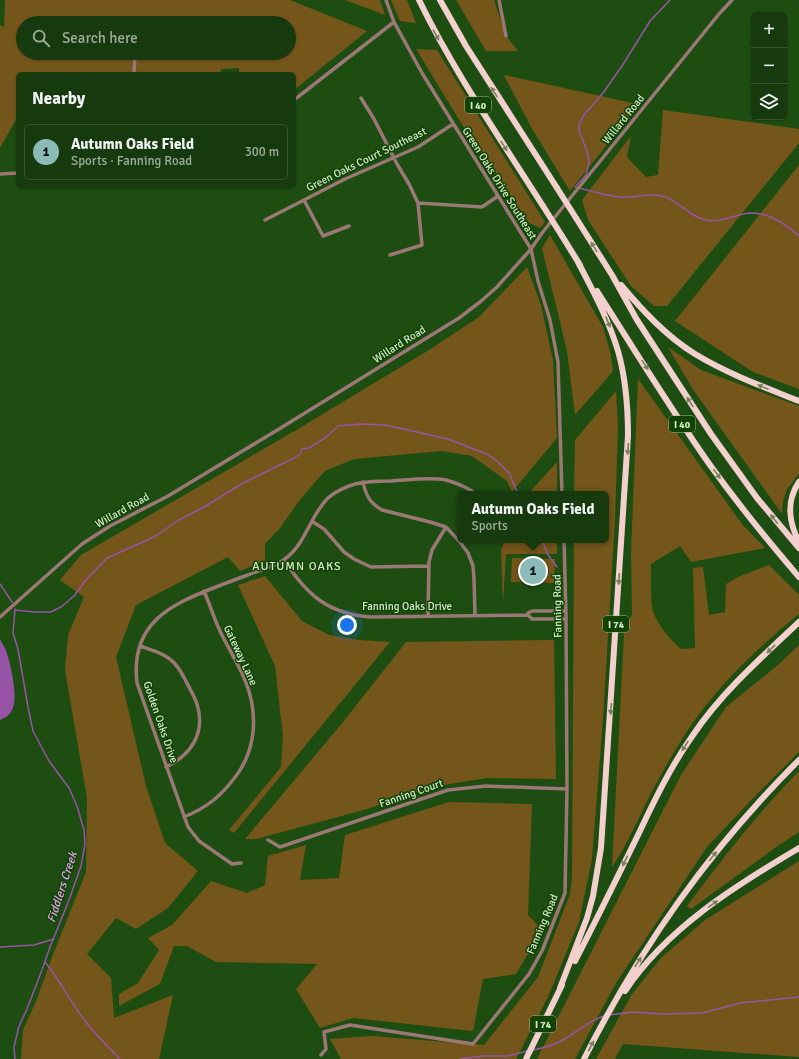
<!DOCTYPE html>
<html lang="en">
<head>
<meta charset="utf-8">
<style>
	body { margin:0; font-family:Signika,sans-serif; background:#1f4117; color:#f1f3f6 }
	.controls { position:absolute; right:12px; top:12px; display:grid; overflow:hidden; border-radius:6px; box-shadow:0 1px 3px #0004 }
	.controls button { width:36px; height:36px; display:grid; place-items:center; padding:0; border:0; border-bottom:1px solid #35542e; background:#163a0e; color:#f1f3f6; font:20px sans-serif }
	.you { position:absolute; left:347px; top:625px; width:14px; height:14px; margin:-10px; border:3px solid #fff; border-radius:50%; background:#1a73e8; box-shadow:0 0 0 6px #1a73e833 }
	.badge { display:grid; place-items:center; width:26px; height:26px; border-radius:50%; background:#8bbbb9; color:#111; font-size:13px; font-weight:700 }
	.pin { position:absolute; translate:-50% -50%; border:2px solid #fff; box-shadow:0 1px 4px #0006 }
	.popup { position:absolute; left:457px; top:491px; width:152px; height:52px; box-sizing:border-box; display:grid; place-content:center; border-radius:6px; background:#163a0e; filter:drop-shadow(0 1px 3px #0005); font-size:13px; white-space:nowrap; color:#9ead9e }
	.popup b { font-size:15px; color:#f1f3f6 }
	.popup::after { content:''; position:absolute; left:50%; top:100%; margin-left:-8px; border:8px solid transparent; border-top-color:#163a0e }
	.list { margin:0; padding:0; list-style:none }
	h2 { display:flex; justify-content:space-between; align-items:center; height:52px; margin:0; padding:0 16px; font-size:17px }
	h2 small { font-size:13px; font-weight:400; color:#9ead9e }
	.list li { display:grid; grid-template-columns:26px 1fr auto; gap:12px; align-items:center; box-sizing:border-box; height:56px; margin:0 8px 8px; padding:0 8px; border:1px solid #35542e; border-radius:6px }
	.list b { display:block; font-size:15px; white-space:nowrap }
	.list p { margin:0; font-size:13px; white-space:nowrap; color:#9ead9e }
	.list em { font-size:13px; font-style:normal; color:#9ead9e }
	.icon { flex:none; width:22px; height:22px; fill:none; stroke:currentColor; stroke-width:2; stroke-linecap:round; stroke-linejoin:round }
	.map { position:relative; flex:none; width:799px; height:1059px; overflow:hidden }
	.search { position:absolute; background:#163a0e; box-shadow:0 1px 3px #0004; left:16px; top:16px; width:280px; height:44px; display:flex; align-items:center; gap:10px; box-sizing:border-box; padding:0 14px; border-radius:22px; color:#9ead9e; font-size:15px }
	.panel { position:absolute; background:#163a0e; box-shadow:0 1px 3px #0004; left:16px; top:72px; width:280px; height:116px; border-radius:6px }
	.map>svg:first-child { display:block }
	.green { fill:#75561a; fill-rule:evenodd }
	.water { fill:#9754a6 }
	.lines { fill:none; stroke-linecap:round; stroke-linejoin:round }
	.stream { stroke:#9754a6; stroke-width:1.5 }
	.minor { stroke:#9b7776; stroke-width:3.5 }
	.motorway { stroke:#f3cfce; stroke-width:6 }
	.motorway-bridge { stroke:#f3cfce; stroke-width:6 }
	.oneway { fill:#78815f }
	.labels { text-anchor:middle; stroke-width:3; stroke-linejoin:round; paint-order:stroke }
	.shield { fill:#134205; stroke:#98b890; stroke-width:1 }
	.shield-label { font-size:10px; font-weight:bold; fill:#d1ebcb }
	.street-label { font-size:11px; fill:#d1ebcb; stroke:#134205 }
	.neighbourhood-label { font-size:12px; letter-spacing:1px; fill:#d1ebcb; stroke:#134205 }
	.water-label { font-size:12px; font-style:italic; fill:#e7a2f7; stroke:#134205 }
</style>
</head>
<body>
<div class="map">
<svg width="799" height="1059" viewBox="0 0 799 1059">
	<rect width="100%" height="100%" fill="#1e4d12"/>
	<path class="green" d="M5,0H290L367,31L294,90V74H239V68L221,69L220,74H18V116L0,148V25L4,27ZM23,23H289V53H23Z
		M345,0H380L385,15Z
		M391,0H407L416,23L400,21Z
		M456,0H494L506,36L518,51H486Z
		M416,49L437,50L545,222L540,228L529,223L458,118Z
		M504,75L637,104L629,117L570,191L531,127Z
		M663,110L799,129V143L667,306H654L631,286L588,220L582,200L631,136L627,157L646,177L658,175Z
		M799,165V389L753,372L675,321Z
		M550,235L603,327L611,355L613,371L575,415L567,351L542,248Z
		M527,267L541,305L553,360L557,438L512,492L507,481L472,456L442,451L354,459L325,471L299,501L280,528L265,544V561L240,571L228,557L136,605L116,657L146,786L165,843L198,871L168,908L136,929L116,918L87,954L111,978L114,1018L173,995L159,1059H21L23,1030L37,999L52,957L86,872L87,798L65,670L68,635L84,597L60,580L81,555L298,429L429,350L479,317Z
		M668,347L701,370L799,406V474L787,489L783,501L782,514L694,391Z
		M638,379L742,524L765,548L691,562L680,546L651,564C651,574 650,606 654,614C660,628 670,639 681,649L695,648L693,568L703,567L709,615L725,612L726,584L738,577L769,565L799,595V614C756,649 714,689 684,736C673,753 662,773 652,791C639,817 628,843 612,867L624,634L632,614L631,553Z
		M616,391L618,427L615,520L603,719L592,859L579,922L548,997L516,1059H341L330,1039L372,1036L484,1045L538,977L570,894L572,878L574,540H606V494H574L575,440Z
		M557,462V494H528Z
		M505,540H557V554H506L503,604L501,550Z
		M512,558L555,559L554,583L511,582Z
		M265,576L302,621L329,635L359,640L390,642L234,833L229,830L281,767L283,736L275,666L238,585Z
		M554,640L556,779L487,778L432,787L364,810L256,839H245L343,722L406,642Z
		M799,645V752L759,792L707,847L616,983L575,1059H537L681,775L726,707L778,665Z
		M799,771V832L779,845L691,909L687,906C722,859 758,813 799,771Z
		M449,802L532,804L528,915L542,930L516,974L483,979L473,1031L353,1018L320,1028L296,989L317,964L216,962L187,946H174L160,984L119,1006V994L138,983L159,950L148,938L172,925L211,881L247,893L265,885L268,856L306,845L300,880L339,878L345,835Z
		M799,861V1057L623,1044L615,1059H596L632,994L661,958L705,920Z"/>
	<path class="water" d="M0,639C1,642 3,645 5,648C10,660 19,699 12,710C10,715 5,718 0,720Z"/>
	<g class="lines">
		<path class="stream" d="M575,187C590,191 604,195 619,197C634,199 647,192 662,196C679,200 689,217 706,220C718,222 728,218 739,215C762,208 782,221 799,236
			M575,187L586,175L589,162L587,151L579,131V125L584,115L603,93L622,66L650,21L670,0
			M542,540L548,555L557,567
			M0,584L12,602
			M15,610L34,612H51L61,607L74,596L85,581L107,558L154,537L179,520L204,507L243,483L294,458L300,454L302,449L309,448L325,438L338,426L362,424L384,425L399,428L448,439L489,455L498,462L509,473L518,494
			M0,947L34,945L54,939
			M45,962C59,979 69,999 82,1017C93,1032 106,1045 120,1059
			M609,1015L633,1012L663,1014L703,1013L740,1003L799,997
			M533,1050C543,1048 553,1046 563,1040C577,1032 588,1021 604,1016
			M15,1059L14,1047L19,1026L27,1009L42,970L50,947L69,900L81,866L85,844L84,830L77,806L69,788L49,761L33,731L28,707L18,649L13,633L15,609
			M460,1059L483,1056H508L527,1051"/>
		<path class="minor" d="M386,0L394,22L422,73L531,249L538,281L550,320L558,362L562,494
			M499,0L506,36
			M134,74L135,53
			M361,98L374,119L397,164L409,184L418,203L422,245L390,255
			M294,100L394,22
			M0,174L18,173
			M304,200L323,236L349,226
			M418,203L482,207L498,196
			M265,220L345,179L418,147L453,124
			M363,482C366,496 370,503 382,510L430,522L446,527L460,542L468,553L473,566L474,579L475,615
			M313,522L324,529L344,552L354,559L371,567L428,566
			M284,560C307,595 328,614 371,617L528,615L532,619H566
			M428,615L429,562L432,550L446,527
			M528,615V613L532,611H566
			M0,617L82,544L110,526L168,496L279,429L459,318L480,302L497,287L531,249L542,233L719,14L732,0
			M140,646C151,650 162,652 171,660C179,666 183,676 188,685C191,691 195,698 197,704C206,733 191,755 166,767
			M184,817C208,807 221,796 236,776C257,748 258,712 245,680C238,663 228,648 220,631C214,618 210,605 204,591
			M268,840L280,847L448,790L486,786L567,789
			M241,863L232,864L199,841L188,827L137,683C130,624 169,605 216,587C236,579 257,572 277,564C306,549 307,519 328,498C336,491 345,487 355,484C367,481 379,481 391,481C409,480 428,477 446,480C457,483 467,487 476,494
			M321,1055L326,1049L324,1032L350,1025L473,1044L529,974L542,951L565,893L567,789L566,616L564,540"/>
		<path class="motorway" d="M419,0C454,72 500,138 543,206
			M440,0L466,46L557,188
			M576,218L612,275L637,320L711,434L757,498L799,548
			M562,236L580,265
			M621,285C643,311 666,336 695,354C728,374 764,387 799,401
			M597,291C634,349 670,408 710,465C738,504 768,541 799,577
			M799,482C786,501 789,523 799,542
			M575,961C597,919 618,876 639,833C655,799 671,766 693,735C722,692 762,657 799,622
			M560,988L587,918L593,896L601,848L628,436C628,407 626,379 618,351C609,320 593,291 578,262
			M625,991C667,928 735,886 799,848
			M526,1059L562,985
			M584,1059C641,946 709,850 799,760"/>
		<path class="motorway-bridge" d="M557,188L576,218
			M543,206L562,236"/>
	</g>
	<defs><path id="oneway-solid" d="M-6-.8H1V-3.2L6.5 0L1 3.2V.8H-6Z"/></defs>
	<g class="oneway">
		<use href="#oneway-solid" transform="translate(436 35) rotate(61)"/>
		<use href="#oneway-solid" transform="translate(494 92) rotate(-124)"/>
		<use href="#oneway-solid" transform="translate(504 146) rotate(57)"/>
		<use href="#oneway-solid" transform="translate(594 247) rotate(-122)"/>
		<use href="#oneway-solid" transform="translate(608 322) rotate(67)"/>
		<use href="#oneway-solid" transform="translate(645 365) rotate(57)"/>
		<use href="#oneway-solid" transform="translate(763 387) rotate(-158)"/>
		<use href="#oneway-solid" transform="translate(690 402) rotate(-123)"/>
		<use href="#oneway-solid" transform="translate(628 449) rotate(94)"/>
		<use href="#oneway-solid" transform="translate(717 474) rotate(54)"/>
		<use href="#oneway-solid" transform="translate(774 519) rotate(-128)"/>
		<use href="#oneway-solid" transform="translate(619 579) rotate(94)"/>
		<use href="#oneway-solid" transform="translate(771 649) rotate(136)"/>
		<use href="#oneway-solid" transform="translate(611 709) rotate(94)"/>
		<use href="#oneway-solid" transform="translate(685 746) rotate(123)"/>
		<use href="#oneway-solid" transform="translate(713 856) rotate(-51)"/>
		<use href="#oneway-solid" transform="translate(625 861) rotate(116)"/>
		<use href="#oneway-solid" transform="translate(713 904) rotate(-35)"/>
		<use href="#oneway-solid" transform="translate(638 962) rotate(-57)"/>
		<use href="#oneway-solid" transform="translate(591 1046) rotate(-63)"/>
	</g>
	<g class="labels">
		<g class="shield">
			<rect x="465" y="97" width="26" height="16" rx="3"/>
			<rect x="669" y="416" width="26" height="16" rx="3"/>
			<rect x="603" y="616" width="26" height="16" rx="3"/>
			<rect x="530" y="1016" width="26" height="16" rx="3"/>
		</g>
		<g class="shield-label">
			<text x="478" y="109">I 40</text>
			<text x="682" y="428">I 40</text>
			<text x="616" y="628">I 74</text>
			<text x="543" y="1028">I 74</text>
		</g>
		<g class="street-label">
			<text transform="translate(623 119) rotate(-51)" y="4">Willard Road</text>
			<text transform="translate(366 159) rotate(-26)" y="4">Green Oaks Court Southeast</text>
			<text transform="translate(500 183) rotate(58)" y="4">Green Oaks Drive Southeast</text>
			<text transform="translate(399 344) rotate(-32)" y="4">Willard Road</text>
			<text transform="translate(122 510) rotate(-29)" y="4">Willard Road</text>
			<text x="407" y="610">Fanning Oaks Drive</text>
			<text transform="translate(557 606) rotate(-91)" y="4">Fanning Road</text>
			<text transform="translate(241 655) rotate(65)" y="4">Gateway Lane</text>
			<text transform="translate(161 722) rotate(71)" y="4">Golden Oaks Drive</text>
			<text transform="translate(411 793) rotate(-19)" y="4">Fanning Court</text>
			<text transform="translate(542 924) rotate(-67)" y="4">Fanning Road</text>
		</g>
		<g class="neighbourhood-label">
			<text x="297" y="570">AUTUMN OAKS</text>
		</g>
		<g class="water-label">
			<text transform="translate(62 887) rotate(-72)" y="4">Fiddlers Creek</text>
		</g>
	</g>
</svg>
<div class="controls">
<button>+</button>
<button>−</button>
<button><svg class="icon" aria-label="layers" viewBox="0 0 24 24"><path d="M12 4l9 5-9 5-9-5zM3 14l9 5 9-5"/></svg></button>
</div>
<div class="you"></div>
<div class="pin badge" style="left:533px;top:571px">1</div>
<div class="popup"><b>Autumn Oaks Field</b>Sports</div>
<div class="search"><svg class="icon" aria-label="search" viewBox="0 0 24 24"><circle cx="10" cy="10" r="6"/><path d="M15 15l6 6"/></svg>Search here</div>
<section class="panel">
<h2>Nearby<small></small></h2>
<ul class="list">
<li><span class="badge">1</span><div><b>Autumn Oaks Field</b><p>Sports · Fanning Road</p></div><em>300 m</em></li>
</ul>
</section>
</div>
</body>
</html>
